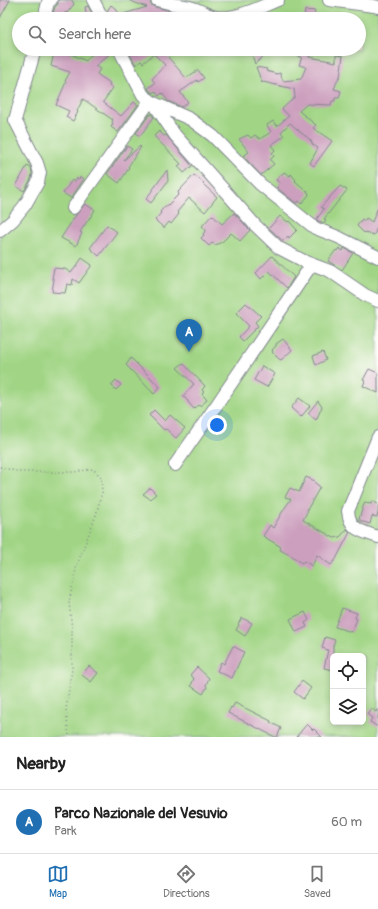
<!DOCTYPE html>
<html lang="en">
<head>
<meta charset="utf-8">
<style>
	body { margin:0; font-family:Pangolin,sans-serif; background:#f2f2f2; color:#222 }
	.controls { position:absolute; right:12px; bottom:12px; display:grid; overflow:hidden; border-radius:6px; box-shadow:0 2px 6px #0003 }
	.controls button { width:36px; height:36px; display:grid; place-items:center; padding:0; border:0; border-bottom:1px solid #e0e0e0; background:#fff; color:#222; font:20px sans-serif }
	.you { position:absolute; left:217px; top:425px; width:14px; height:14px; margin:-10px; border:3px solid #fff; border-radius:50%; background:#1a73e8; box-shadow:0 0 0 6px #1a73e833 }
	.badge { display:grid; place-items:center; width:26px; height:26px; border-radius:50%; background:#1f6fb2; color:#fff; font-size:13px; font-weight:700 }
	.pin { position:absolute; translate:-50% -33px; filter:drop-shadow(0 1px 2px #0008) }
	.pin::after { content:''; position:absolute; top:21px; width:14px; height:12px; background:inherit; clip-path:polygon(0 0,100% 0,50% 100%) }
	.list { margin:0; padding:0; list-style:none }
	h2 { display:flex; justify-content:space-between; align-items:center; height:52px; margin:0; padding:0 16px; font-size:17px }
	h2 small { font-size:13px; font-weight:400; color:#767676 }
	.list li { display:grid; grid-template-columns:26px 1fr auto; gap:12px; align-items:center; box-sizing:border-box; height:64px; padding:0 16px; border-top:1px solid #e0e0e0 }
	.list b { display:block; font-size:15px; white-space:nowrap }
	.list p { margin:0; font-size:13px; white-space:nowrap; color:#767676 }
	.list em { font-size:13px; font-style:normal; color:#767676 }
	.icon { flex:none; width:22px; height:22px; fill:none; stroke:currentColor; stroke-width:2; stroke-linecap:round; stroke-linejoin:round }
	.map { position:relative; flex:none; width:378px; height:737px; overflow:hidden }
	.search { position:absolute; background:#fff; box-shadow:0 2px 6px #0003; left:12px; right:12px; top:12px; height:44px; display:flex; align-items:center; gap:10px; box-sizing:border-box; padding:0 14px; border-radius:22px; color:#767676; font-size:15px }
	.sheet { height:116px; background:#fff }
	nav { display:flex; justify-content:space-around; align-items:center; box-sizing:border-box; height:56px; border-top:1px solid #e0e0e0; background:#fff; font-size:11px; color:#767676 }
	nav a { display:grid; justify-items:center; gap:2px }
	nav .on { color:#1f6fb2 }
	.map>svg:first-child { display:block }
	.green { fill:#a1d585; stroke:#5e8272; fill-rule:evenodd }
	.building { fill:#cc9fbe }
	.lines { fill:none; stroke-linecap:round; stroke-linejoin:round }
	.minor-casing { stroke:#83888e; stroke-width:14 }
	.path { stroke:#83888e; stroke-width:1.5; stroke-dasharray:1 3; stroke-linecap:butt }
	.minor { stroke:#fff; stroke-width:12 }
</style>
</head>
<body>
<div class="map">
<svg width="378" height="737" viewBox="0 0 378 737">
	<rect width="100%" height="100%" fill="#fdfcf7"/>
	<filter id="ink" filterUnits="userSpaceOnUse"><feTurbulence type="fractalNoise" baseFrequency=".025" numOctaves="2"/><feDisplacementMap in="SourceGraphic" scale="8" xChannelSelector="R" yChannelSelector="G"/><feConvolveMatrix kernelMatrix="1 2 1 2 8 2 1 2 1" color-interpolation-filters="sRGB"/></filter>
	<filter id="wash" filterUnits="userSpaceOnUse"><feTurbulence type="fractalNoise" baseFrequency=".012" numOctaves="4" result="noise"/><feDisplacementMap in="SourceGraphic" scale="16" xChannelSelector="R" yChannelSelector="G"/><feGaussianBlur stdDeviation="0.9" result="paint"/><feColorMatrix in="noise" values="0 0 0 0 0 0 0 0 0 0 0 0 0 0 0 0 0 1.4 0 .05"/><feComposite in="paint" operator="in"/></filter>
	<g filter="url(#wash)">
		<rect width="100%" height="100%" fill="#ebe1bf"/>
		<path class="green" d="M0,0H378V737H0ZM19,19H359V49H19ZM333,656H363V722H333Z"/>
		<g id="blocks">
			<path class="building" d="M0,0H10L0,18Z
				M58,0H72L74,4L67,13L66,12L59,18L53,13L55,7L58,4Z
				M130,0H150L151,5L155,7L171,11L187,14L186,19H110L107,11L111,5L116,9L120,15L147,7L130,1Z
				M88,6L95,19H89L86,13L85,7Z
				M305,10L315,11L314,19H304Z
				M55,49H59L72,53L71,54L86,61L96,49H112V52L95,66L100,69L97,74L110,83L109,85L113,88L103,102L121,116L134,102L138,105L118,132L111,127L113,124L112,122L113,120L83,99L77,111L78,112L73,121L66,117L69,111L56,105L66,82L65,81L70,72L51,66Z
				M127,49H175L168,57L186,78L198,70L204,78L198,82L197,80L180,92L188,102L182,107L168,101L162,93L159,96L155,91L153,93L149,90L148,88L155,83L152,79L165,65L154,54L143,63L141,61L136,65Z
				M256,49H264L265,55L255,64L251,51Z
				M300,49H310L309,57L336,62V55L343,56L340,77H339L334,89L341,91L339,98H335V101H332L331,105L307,104L299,111L316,125L313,128L332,141L314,166L310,163L318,148L312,144V143L311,141L306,136H305L290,123L281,132L284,136L271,145L275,150L272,153L274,156L270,160L274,164L261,175L243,156L249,152L239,139L248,135L251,138L255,135L260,139L271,132L267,125L273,121L277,126L289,116L282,109L295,97L294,89L263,82L262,83L256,67L267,69L266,71L277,74L280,73L283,81L301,79L306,67L299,65L302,57H299Z
				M150,114L154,117L140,136L136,133Z
				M159,131L164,136L166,135L192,166L184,173L178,166L181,164L154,136Z
				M127,146L132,149L124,160L140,146L141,147L128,167L129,168L119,183L107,174Z
				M27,166L31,168L32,173L31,179L24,191L16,186Z
				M167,170L168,181L151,203L146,199Z
				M284,172L290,176L291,174L296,180L295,181L308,192L309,195L301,204L299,201L296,203L277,188L280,183L276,180Z
				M194,175L204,183L203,184L217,197L205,212L189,198L177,212L179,214L171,224L169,222L164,228L155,220L161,213L160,212L165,206H167L179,194L178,192Z
				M80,177L84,179L71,198L63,193L72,180L74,182L77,178L79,179Z
				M340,186L347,190L324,219L326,220L324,223L319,221L316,220L324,209L321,207Z
				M85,204L95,210L90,218V217L80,232L82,233L76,246L61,238L76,215Z
				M378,207V225L374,235L365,232L364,233L357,226L362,219L365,221L366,218L372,222Z
				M234,213L250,230L240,241L231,233L222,242L215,245L212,243L209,246L201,238L204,235L203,234L206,230L202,226L212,215L222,224Z
				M280,216L288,222L289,221L297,230L289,238L288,236L283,241L269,228Z
				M107,225L117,232L99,256L90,248Z
				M339,248L343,251L344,248L353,253L342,270L328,261L336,250L337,251Z
				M272,256L294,277L287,288L269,271L261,279L256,273Z
				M82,258L92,265L79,283L73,279L72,285L67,284L65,293L52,292L54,279H52L54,268L65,269L71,273L78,264Z
				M246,303L261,316L255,322L258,326L243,341L239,337L249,326L236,313Z
				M283,339L292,350L281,360L279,359L272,352L273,351L272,350L276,346V344Z
				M323,352L326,360L316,365L313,356Z
				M131,358L160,387L154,394L126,365Z
				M183,363L205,386L202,390L204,392L202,394L207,400L200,406L199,405L194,409L188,402V401L183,396L194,384L177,368Z
				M262,366L275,374L267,387L254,380Z
				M369,369L378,373V393L363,386L365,381L363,380Z
				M116,380L121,385L116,390L111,385Z
				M299,398L310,406L301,417L291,408Z
				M318,401L322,407L316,420L308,413Z
				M154,410L165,421L170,415L185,428L176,438L166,429L164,430L149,415Z
				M306,477L315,481L314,482L320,487L307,510H308L303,520L334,538L340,537L347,529L350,532L336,559L331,565L317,555L312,566L304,561L302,563L292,556L280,550L281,547L263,536L270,525L273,528L284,509L291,499L285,497L290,488L299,492Z
				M150,488L156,494L150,499L143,494Z
				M372,501L378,504V512L377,517L372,516L370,524L360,521V519H359L364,504L365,503L371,504Z
				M342,608L357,613L355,618L357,619L352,632L335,627Z
				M305,612L309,620L305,623L307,627L296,632L290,619Z
				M242,618L252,623L245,636L236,630L239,625L238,624Z
				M325,637L335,640L333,646V670L324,668L328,650L322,648Z
				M233,646L244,652L232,678L217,671L221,662L224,664Z
				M89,666L98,673L91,682L82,675Z
				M197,667L209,678L206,685L207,687L203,694L191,686L194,678L190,675Z
				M302,681L311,688L303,699L294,692Z
				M235,703L271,721L270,722L281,728L277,737H275L228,713L231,707L232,708Z
				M371,708L376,712L378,709V727L370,722L372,718L367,714Z
				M307,724L313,730L314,729L322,737H296Z"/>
		</g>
	</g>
	<g filter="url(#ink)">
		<use href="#blocks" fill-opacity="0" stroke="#83888e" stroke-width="1"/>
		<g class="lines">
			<defs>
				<path id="minor" d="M93,0L103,19
					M157,0C164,2 171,4 178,5C183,6 188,6 193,8C201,10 208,16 216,17C235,20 260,7 278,0
					M329,0L374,6L378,7
					M44,19L48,2L51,0
					M119,49L143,95L154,103L190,119L213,136L260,184L315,228L338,237L378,257
					M154,104L175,135L255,225L279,248L306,262L330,271L365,295L378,301
					M73,208L150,101
					M0,231L13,220L25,205L38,182L39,177L40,173L37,163L15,120L35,49
					M378,437L348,511C350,531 362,531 378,537
					M175,465L218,403L312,264"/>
			</defs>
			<use href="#minor" class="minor-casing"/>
			<path class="path" d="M0,467L20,472H74L93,469L101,477L102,492L96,515L77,565L69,602L72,629V669L66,710L69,737"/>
			<use href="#minor" class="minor"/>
		</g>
	</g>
</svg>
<div class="controls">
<button><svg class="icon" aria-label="locate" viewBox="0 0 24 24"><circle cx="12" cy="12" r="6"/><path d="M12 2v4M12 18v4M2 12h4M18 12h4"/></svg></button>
<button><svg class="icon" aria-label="layers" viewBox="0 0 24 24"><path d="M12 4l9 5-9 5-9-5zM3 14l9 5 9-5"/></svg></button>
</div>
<div class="you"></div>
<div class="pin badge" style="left:189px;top:352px">A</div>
<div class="search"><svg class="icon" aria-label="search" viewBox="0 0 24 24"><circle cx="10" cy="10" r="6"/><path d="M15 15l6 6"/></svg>Search here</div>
</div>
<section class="sheet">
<h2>Nearby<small></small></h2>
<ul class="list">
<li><span class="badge">A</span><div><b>Parco Nazionale del Vesuvio</b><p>Park</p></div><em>60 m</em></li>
</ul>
</section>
<nav>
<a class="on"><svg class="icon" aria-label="map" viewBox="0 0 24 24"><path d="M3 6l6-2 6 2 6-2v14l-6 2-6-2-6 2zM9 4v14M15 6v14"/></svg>Map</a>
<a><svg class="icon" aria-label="directions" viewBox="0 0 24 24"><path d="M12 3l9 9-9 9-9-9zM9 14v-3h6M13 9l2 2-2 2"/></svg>Directions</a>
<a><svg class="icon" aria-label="saved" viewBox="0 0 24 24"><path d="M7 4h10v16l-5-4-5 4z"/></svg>Saved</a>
</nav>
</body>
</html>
